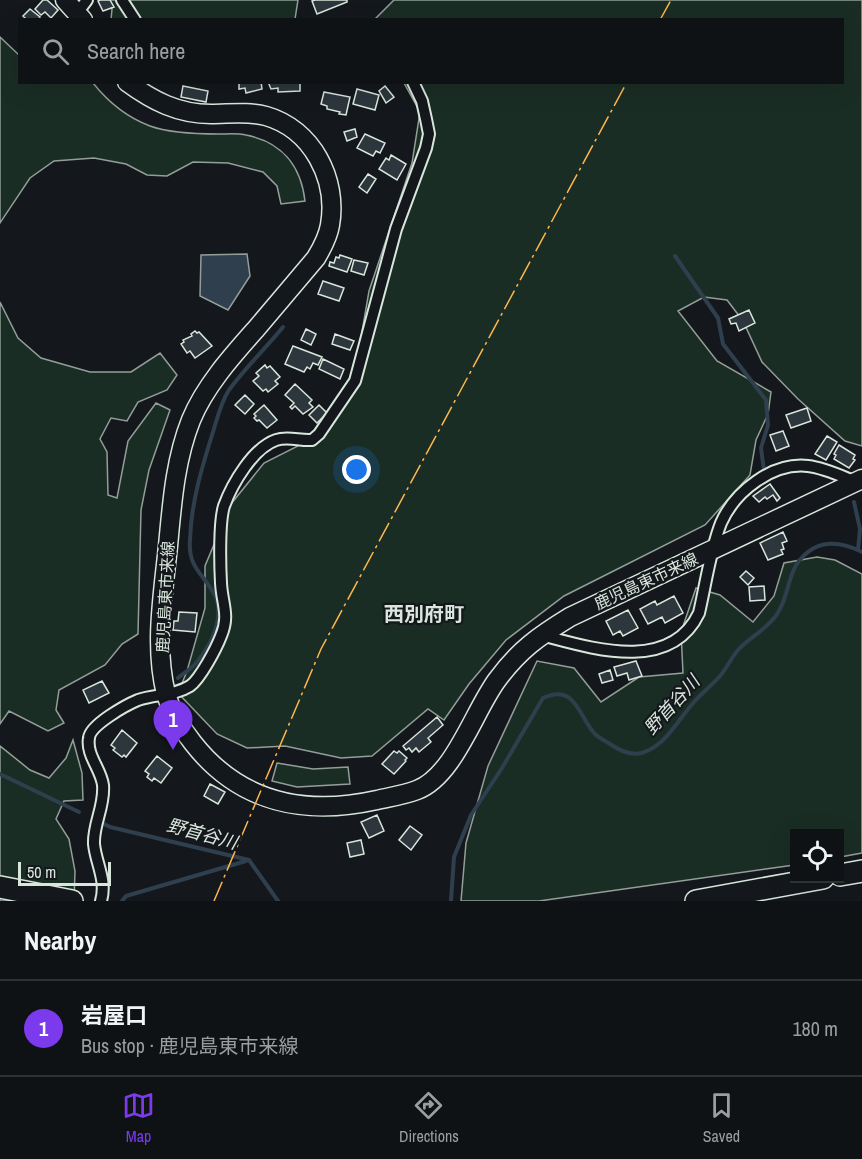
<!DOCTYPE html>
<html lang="en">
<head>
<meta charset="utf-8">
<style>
	body { margin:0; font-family:"Archivo Narrow","Noto Sans JP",sans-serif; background:#181b1e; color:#f1f3f6 }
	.controls { position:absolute; right:18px; bottom:18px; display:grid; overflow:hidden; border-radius:0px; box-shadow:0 6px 24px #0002 }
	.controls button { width:54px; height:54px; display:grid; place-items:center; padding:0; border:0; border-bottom:2px solid #2f3234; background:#0f1215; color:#f1f3f6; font:30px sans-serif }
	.scale { position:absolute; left:18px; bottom:15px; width:93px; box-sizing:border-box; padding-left:6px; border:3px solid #d8e6dc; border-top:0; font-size:16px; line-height:21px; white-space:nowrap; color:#d8e6dc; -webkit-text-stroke:4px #14181c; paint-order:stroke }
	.you { position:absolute; left:357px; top:470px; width:21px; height:21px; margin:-15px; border:4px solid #fff; border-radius:50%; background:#1a73e8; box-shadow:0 0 0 9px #1a73e833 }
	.badge { display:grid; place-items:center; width:39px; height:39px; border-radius:50%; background:#7c3aed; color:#fff; font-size:20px; font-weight:700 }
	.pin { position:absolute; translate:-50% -50px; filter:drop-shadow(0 2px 3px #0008) }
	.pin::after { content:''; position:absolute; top:32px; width:21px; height:18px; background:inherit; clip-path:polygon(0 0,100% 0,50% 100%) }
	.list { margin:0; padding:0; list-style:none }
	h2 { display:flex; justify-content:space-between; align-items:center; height:78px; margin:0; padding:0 24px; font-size:26px }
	h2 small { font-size:20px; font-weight:400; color:#9b9ea0 }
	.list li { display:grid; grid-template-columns:39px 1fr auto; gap:18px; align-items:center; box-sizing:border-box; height:96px; padding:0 24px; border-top:2px solid #2f3234 }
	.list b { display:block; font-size:22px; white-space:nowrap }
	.list p { margin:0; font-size:20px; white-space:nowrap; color:#9b9ea0 }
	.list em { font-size:20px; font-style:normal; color:#9b9ea0 }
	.icon { flex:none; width:33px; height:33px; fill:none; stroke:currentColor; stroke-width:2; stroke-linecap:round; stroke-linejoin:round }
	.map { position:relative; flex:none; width:862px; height:901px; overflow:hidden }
	.search { position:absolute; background:#0f1215; box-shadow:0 6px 24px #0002; left:18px; right:18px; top:18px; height:66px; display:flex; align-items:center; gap:15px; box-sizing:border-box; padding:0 21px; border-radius:0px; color:#9b9ea0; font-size:22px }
	.sheet { height:174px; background:#0f1215 }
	nav { display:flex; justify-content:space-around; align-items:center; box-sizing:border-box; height:84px; border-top:2px solid #2f3234; background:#0f1215; font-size:16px; color:#9b9ea0 }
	nav a { display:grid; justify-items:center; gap:3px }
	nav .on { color:#7c3aed }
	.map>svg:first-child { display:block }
	.green { fill:#1a2d24; stroke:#939e99; stroke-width:1.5 }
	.water { fill:#2f3f4d; stroke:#939e99; stroke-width:1.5 }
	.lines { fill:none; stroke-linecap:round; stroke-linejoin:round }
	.stream { stroke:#2f3f4d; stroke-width:4 }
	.building { fill:#2c363c; stroke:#d8e6dc; stroke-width:1.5 }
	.minor-casing { stroke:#d8e6dc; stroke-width:14 }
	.primary-casing { stroke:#d8e6dc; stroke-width:21 }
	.motorway-casing { stroke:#d8e6dc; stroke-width:24 }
	.minor { stroke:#14181c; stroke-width:10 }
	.primary { stroke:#14181c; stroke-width:18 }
	.motorway { stroke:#14181c; stroke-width:21 }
	.power { stroke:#ffb74d; stroke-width:1.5; stroke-dasharray:21 4.5 3 4.5; stroke-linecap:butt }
	.labels { text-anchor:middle; stroke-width:4.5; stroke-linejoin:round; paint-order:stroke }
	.street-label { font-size:16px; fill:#d8e6dc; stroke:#14181c }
	.water-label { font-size:18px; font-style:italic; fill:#d8e6dc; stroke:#14181c }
	.quarter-label { font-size:20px; font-weight:bold; fill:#d8e6dc; stroke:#14181c }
</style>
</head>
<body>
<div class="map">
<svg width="862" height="901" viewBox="0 0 862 901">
	<rect width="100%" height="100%" fill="#14181c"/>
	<path class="green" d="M108,0H298L295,19L111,20L112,9Z
		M394,0H862V446L845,441L798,399L762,362L743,321L727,300L704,297L678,311L717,361L771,392L768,414L756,440L750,475L705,525L564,596L506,640L469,684L444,720L428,709L372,756L341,758L285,746L247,748L217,734L178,693L187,671L205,608V566L231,504L264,463L298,446L344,404L357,361L369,291L412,163L420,112L404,83L842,82V20L375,19Z
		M0,37L19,55L20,82L93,83C109,103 126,117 150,126C169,133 199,134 219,134C227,134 238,133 246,135C282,142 301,166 305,201L281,204L277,186L263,172L228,163L193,162L167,176L147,175L126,164L94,158L54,161L30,178L0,223Z
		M0,302L18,338L41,358L90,372H131L160,353L177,375L167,390L138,402L127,421L111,418L100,439L107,452L108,495L117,498L128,441L156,403L170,410L149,470L141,510L138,634L122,644L105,665L59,690L56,710L64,723L48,731L9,711L0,724Z
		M817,557L835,560L862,574V853L840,857V834H794V865L539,901H461L466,843L488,766L537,661L574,668L601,702L639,677L683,673L681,632L696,588L720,595L753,622L774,596L784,563Z
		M73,740L82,773L83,800L64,801L56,819L69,839L75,871L74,901H0V746L30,770L49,778L66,758Z
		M277,763L313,769L348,767L350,784L297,787L272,781Z"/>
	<path class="water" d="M247,254L250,276L228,310L200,296L201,255Z"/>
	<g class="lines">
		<path class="stream" d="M675,256L718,318L723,344L766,400L768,425L761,448L764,471
			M854,502L860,529L858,550
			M178,678C184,673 191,669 196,663C211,646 227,614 213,592C201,572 188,566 190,540C191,503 202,467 213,432C217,419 221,402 229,390C245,368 266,348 283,327
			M0,774L79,812
			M100,822L110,827L249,860L278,901
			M122,901L126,896L246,861
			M451,901L454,857L471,815L502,768L543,698C576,683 578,716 595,734C599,738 606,741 610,744C630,758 644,757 662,741C674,730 683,714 694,702C702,693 712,685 720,676C727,668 731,658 738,650C749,638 765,630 775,617C793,593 784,565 814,548C830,540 848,545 862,552"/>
	</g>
	<path class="building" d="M43,0H47L58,10L51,18L45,12L41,15L35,9Z
		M100,0H110L114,7L103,11L98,1Z
		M315,0H347V2L317,14L312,1Z
		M30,9L40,17L38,20H27L23,16Z
		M239,82H261L262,89L246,93L245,88L239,89Z
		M268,82H300V91L278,92V88L271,89Z
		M183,86L208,91L206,102L181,97Z
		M385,86L394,97L386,103L379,91Z
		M357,89L379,95L375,110L353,104Z
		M324,92L350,97L346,115L339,114L340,112L327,109V106L321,104Z
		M355,129L357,137L347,141L344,132Z
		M365,134L385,143L380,153L376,151L373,156L357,148Z
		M391,155L406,164L397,180L379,169L386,158L389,160Z
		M368,174L376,179L367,193L359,187Z
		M340,255L352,259L347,272L329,266L330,262L334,263L336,257L339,258Z
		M354,260L368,263L364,275L351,271Z
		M323,281L344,288L339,301L318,294Z
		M749,310L755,323L739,331L736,323L731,324L729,319Z
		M306,329L316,334L311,345L301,340Z
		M195,331L197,333L199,332L212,346L195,358L190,351L187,353L181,344L184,342L183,340L192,336L191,334Z
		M335,334L354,341L350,350L332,344Z
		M293,346L322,357L318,365L313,363L310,369L307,367L304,372L285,364Z
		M323,359L344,369L340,379L319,369Z
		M265,365L267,368L270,366L280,377L275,381L278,384L268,392L266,389L263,391L253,381L259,376L256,373Z
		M295,384L312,400L309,403L313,407L303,414L295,406L292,409L290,407L294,403L285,395Z
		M245,395L254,404L245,414L235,405Z
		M264,405L277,420L267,428L259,420L257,421L254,418L256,416L254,414Z
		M319,405L327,413L317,423L309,415Z
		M807,408L811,421L791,428L786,415Z
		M783,431L789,446L776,451L770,435Z
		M827,436L837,442L826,460L815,454Z
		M839,445L855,455L853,459L855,460L849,468L834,459L836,455L834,454Z
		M770,484L780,498L777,501L773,495L767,499L765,497L759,502L753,496Z
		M783,532L787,541L782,543L784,549L781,550L783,554L768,560L760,543Z
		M746,571L754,578L748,585L740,577Z
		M764,586L765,600L750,601L749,587Z
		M674,596L683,613L665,623L662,617L648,624L640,609L655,601L657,605Z
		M628,610L638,628L623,636L620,631L613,635L606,621Z
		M179,612L197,613L195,632L173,630L174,621H178Z
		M636,661L642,676L629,680L627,673L617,676L614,667Z
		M610,670L613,680L602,683L599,674Z
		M102,681L109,693L89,703L83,690Z
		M437,717L443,725L428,738L431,742L419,752L416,748L412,752L409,748L406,750L403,746Z
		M122,730L137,743L126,757L124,755L122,757L113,750L115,748L111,745Z
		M394,751L397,753L399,751L407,758L405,760L406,761L394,774L382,764Z
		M157,756L172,768L161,783L154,778L152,781L147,777L149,774L145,771Z
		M210,784L225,792L218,804L204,796Z
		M377,815L384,831L369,838L361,822Z
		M410,826L422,835L411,850L399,840Z
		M361,840L364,854L350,857L347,843Z"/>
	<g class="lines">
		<defs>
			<path id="minor" d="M122,0L135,20
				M78,12L87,0
				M541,635C591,648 670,674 699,613C706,583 710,551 721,523C735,491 773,462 808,466C825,468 841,476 856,482
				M101,901C107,880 96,864 94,844C93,824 105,806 103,785C101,769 86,755 89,738C90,725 126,705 138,700C155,694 174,696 190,686C200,679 216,649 221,636C230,615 222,604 221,583C220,565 219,522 224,506C232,484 253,448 276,440C288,436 300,441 312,440L319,434L355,381L396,229L426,148L429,134L426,119L422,101L413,82"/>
			<path id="primary" d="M65,0L83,20
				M127,82C153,101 178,114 211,114C229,114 248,111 266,116C312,129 338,179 330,225C328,237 322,248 316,258C296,282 276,305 256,329C232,356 205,386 191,420C175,460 172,504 168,546C163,595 154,646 166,694C171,712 181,728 193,743C240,803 305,816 377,800C390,797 404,795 417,790C454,776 474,711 497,680C519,650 539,636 570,617L862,479"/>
			<path id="motorway" d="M840,875L862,871
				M0,887L72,901
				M696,901L823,878"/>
		</defs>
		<use href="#minor" class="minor-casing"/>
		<use href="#primary" class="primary-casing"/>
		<use href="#motorway" class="motorway-casing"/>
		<use href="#minor" class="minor"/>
		<use href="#primary" class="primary"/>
		<use href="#motorway" class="motorway"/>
		<path class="power" d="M660,20L671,0
			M214,901L321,649L627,82"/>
	</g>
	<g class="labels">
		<g class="street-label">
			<text transform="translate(646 581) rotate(-25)" y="6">鹿児島東市来線</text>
			<text transform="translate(165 597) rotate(-87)" y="6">鹿児島東市来線</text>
		</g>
		<g class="water-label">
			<text transform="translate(672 705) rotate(-48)" y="6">野首谷川</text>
			<text transform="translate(202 834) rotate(15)" y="6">野首谷川</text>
		</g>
		<g class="quarter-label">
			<text x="424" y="621">西別府町</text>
		</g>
	</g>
</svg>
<div class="controls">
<button><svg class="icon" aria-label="locate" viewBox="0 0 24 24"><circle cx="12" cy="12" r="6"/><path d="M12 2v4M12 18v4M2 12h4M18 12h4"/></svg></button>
</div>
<div class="scale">50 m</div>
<div class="you"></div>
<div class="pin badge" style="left:173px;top:750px">1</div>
<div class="search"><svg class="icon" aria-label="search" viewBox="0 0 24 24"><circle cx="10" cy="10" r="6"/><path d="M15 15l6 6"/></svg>Search here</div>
</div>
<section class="sheet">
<h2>Nearby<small></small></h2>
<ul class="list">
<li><span class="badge">1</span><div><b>岩屋口</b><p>Bus stop · 鹿児島東市来線</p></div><em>180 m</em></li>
</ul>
</section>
<nav>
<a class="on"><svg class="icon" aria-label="map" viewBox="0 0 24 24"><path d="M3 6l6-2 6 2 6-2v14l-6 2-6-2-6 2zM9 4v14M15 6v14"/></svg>Map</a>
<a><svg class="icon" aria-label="directions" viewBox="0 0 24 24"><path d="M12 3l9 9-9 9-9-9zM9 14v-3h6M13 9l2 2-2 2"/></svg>Directions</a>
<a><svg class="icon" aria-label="saved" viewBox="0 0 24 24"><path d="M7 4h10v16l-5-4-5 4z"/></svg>Saved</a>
</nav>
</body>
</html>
